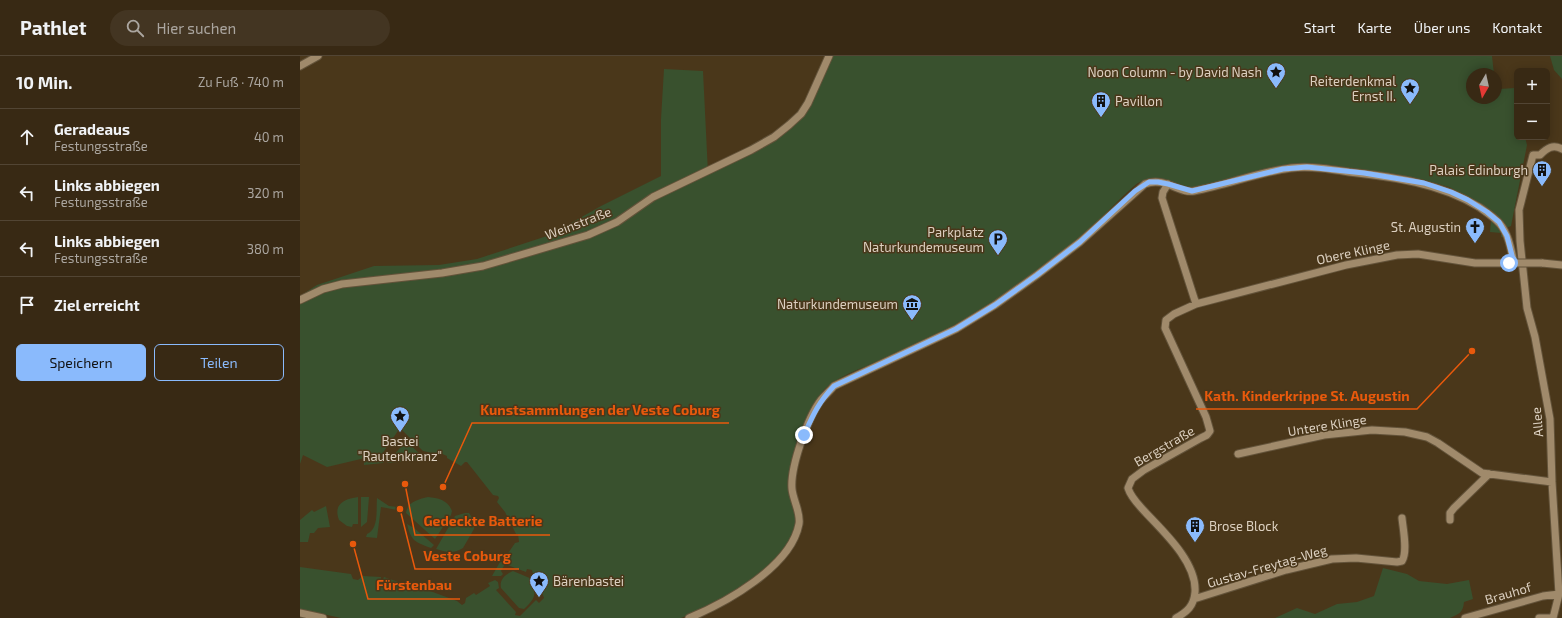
<!DOCTYPE html>
<html lang="de">
<head>
<meta charset="utf-8">
<style>
	body { margin:0; font-family:"Exo 2",sans-serif; background:#433522; color:#f1f3f6 }
	.controls { position:absolute; right:12px; top:12px; display:grid; overflow:hidden; border-radius:6px; box-shadow:0 2px 10px #0003 }
	.controls button { width:36px; height:36px; display:grid; place-items:center; padding:0; border:0; border-bottom:1px solid #524534; background:#382914; color:#f1f3f6; font:20px sans-serif }
	.compass { position:absolute; left:1166px; top:12px; width:36px; height:36px; border-radius:50%; background:#382914; box-shadow:0 2px 10px #0003; rotate:189deg }
	.stop { position:absolute; width:12px; height:12px; margin:-9px; border:3px solid #8abafc; border-radius:50%; background:#fff }
	.stop.end { background:#8abafc; border-color:#fff; box-shadow:0 1px 4px #0008 }
	.list { margin:0; padding:0; list-style:none }
	h2 { display:flex; justify-content:space-between; align-items:center; height:52px; margin:0; padding:0 16px; font-size:17px }
	h2 small { font-size:13px; font-weight:400; color:#aba6a0 }
	.list li { display:grid; grid-template-columns:26px 1fr auto; gap:12px; align-items:center; box-sizing:border-box; height:56px; padding:0 16px; border-top:1px solid #524534 }
	.list b { display:block; font-size:15px; white-space:nowrap }
	.list p { margin:0; font-size:13px; white-space:nowrap; color:#aba6a0 }
	.list em { font-size:13px; font-style:normal; color:#aba6a0 }
	.actions { display:flex; gap:8px; padding:12px 16px }
	.actions a { flex:1; padding:9px 0; border:1px solid #8abafc; border-radius:6px; text-align:center; font-size:14px; color:#8abafc }
	.actions .main { background:#8abafc; color:#111 }
	.icon { flex:none; width:22px; height:22px; fill:none; stroke:currentColor; stroke-width:2; stroke-linecap:round; stroke-linejoin:round }
	.map { position:relative; flex:none; width:1262px; height:562px; overflow:hidden }
	header { display:flex; align-items:center; gap:24px; box-sizing:border-box; height:56px; padding:0 20px; background:#382914; border-bottom:1px solid #524534 }
	header strong { font-size:19px }
	nav { display:flex; gap:22px; margin-inline-start:auto; font-size:14px }
	.search { width:280px; height:36px; background:#433522; display:flex; align-items:center; gap:10px; box-sizing:border-box; padding:0 14px; border-radius:22px; color:#aba6a0; font-size:15px }
	main { display:flex }
	aside { flex:1; background:#382914 }
	.map>svg:first-child { display:block }
	.green { fill:#39512e }
	.lines { fill:none; stroke-linecap:round; stroke-linejoin:round }
	.minor-casing { stroke:#63533a; stroke-width:9 }
	.minor { stroke:#a08a6b; stroke-width:7 }
	.minor-bridge-casing { stroke:#63533a; stroke-width:9; stroke-linecap:butt }
	.minor-bridge { stroke:#a08a6b; stroke-width:7 }
	.route { stroke:#8abafc; stroke-width:5 }
	.labels { text-anchor:middle; stroke-width:3; stroke-linejoin:round; paint-order:stroke }
	.poi-label { font-size:13px; fill:#dcd0c0; stroke:#4a371a; text-anchor:end }
	.street-label { font-size:13px; fill:#dcd0c0; stroke:#4a371a }
	.leader { fill:none; stroke:#e8590c; stroke-width:1.5 }
	.callout-dot { fill:#e8590c; stroke:#4a371a; stroke-width:1.5 }
	.callout-label { font-size:14px; text-anchor:middle; font-weight:bold; fill:#e8590c; stroke:#4a371a; stroke-width:3; stroke-linejoin:round; paint-order:stroke }
</style>
</head>
<body>
<header>
<strong>Pathlet</strong>
<div class="search"><svg class="icon" aria-label="search" viewBox="0 0 24 24"><circle cx="10" cy="10" r="6"/><path d="M15 15l6 6"/></svg>Hier suchen</div>
<nav><a>Start</a><a>Karte</a><a>Über uns</a><a>Kontakt</a></nav>
</header>
<main>
<aside>
<h2>10 Min.<small>Zu Fuß · 740 m</small></h2>
<ul class="list">
<li><svg class="icon" aria-label="ahead" viewBox="0 0 24 24"><path d="M12 20V5M6 11l6-6 6 6"/></svg><div><b>Geradeaus</b><p>Festungsstraße</p></div><em>40 m</em></li>
<li><svg class="icon" aria-label="left" viewBox="0 0 24 24"><path d="M17 20v-9H6M10 6l-5 5 5 5"/></svg><div><b>Links abbiegen</b><p>Festungsstraße</p></div><em>320 m</em></li>
<li><svg class="icon" aria-label="left" viewBox="0 0 24 24"><path d="M17 20v-9H6M10 6l-5 5 5 5"/></svg><div><b>Links abbiegen</b><p>Festungsstraße</p></div><em>380 m</em></li>
<li><svg class="icon" aria-label="arrive" viewBox="0 0 24 24"><path d="M6 21V4h12l-3 4 3 4H6"/></svg><div><b>Ziel erreicht</b></div></li>
</ul>
<div class="actions"><a class="main">Speichern</a><a>Teilen</a></div>
</aside>
<div class="map">
<svg width="1262" height="562" viewBox="0 0 1262 562">
	<rect width="100%" height="100%" fill="#4a371a"/>
	<path class="green" d="M532,0H1192L1194,18H1172V42H1196V25L1199,33L1215,32L1217,46V81H1225L1227,89L1211,170L1206,172L1191,156L1178,146L1149,131L1125,124L1037,110L1000,107L973,112L896,132C875,130 860,116 838,127C833,130 827,137 822,141C808,155 794,169 779,182C739,218 689,251 642,276C619,288 595,298 571,308C557,314 533,323 523,335C512,348 487,410 488,427C488,443 500,457 495,474C483,515 417,547 381,562H41L0,553V511L51,518L53,523L58,524L63,520L81,521V523H83L84,521L107,529L108,534L111,535L120,534L122,532L157,545L162,549L165,547L166,542L174,537L176,539L190,530L188,527L195,524L198,526L199,532L196,534L216,556L215,559L220,560L236,544L239,547L244,542L242,536L238,537L232,514L227,513L226,516L205,508L201,515L203,518L201,520H192L200,506H202L215,487L219,486L218,478H216L205,456L197,446L199,442L198,440L193,439L167,406H165L161,410L147,402V400L138,396L137,398L123,395L100,372L82,398L27,411L3,399L0,408V240L17,229L74,210L139,209L177,203L250,179L301,150L361,120V63L364,13L403,15L408,117L492,71Z
		M1250,0H1262V23L1254,14Z
		M1191,165L1202,176L1205,181H1201V177L1190,176Z
		M106,385L121,399L120,404L87,407Z
		M87,402L83,407L64,409V406Z
		M58,441V468H53L52,471L47,470L39,464C33,448 44,443 58,441Z
		M61,441H69L67,466L61,471Z
		M128,441C138,442 148,444 152,455L151,459L135,483L106,457C107,446 119,443 128,441Z
		M77,442L89,450L98,451L97,454L81,451L77,482L66,481L67,478C79,473 76,454 77,442Z
		M26,450L30,471L18,472L14,477H10L8,486H0V464L12,454L14,456Z
		M165,457H169L175,466L174,473L163,492C154,498 145,496 136,493L155,460Z
		M107,468L114,472L134,489L131,492C115,486 111,485 107,468Z
		M1083,512L1107,518L1119,525L1147,528L1169,524L1173,543L1164,546C1163,557 1159,558 1150,562H975L997,552L1015,558L1037,548L1057,546L1074,540Z
		M213,515L232,523L233,529L231,531V532H234C236,542 231,546 224,553L219,552L201,532C199,523 206,518 213,515Z"/>
	<g class="lines">
		<defs>
			<path id="minor" d="M0,10L18,0
				M868,128L863,136L862,142L896,248
				M1242,207L1262,209
				M0,244L23,233L42,228L142,217L183,210L288,179L317,166L353,141L451,94L474,81L489,69L501,58L508,47L529,0
				M938,398L1024,379L1072,374L1105,376L1127,381L1138,387L1182,417L1252,426
				M1150,464V457L1154,452L1189,418
				M894,543L986,514L1032,503L1056,502L1097,506L1102,505C1108,496 1103,473 1102,462
				M0,557L23,562
				M389,562C425,547 491,511 499,468C501,457 493,444 492,433C490,411 508,361 521,344C525,339 530,335 534,330L656,273L695,249L737,219L780,186L845,128C865,120 879,138 894,135C927,129 959,116 991,112C1011,110 1030,113 1049,116C1093,121 1140,127 1179,151C1186,156 1194,161 1200,168C1209,179 1211,194 1214,207H1175L1118,198L1097,199L1046,209L896,248L874,258L866,264L865,272L906,361L910,375L907,379L901,382L844,414L832,423L828,432C831,442 839,449 846,457C865,477 897,507 895,536C894,550 887,556 876,562
				M1165,562L1243,540L1259,538
				M1239,562H1250
				M1253,562L1259,538L1252,426L1250,363L1235,281L1227,252L1220,185L1219,154L1233,99H1240C1247,92 1253,88 1262,93"/>
		</defs>
		<use href="#minor" class="minor-casing"/>
		<use href="#minor" class="minor"/>
		<defs>
			<path id="minor-bridge" d="M1214,207H1242"/>
		</defs>
		<use href="#minor-bridge" class="minor-bridge-casing"/>
		<use href="#minor-bridge" class="minor-bridge"/>
	</g>
	<g class="lines">
		<path class="route" d="M504,379C513,359 518,347 534,330L656,273L695,249L737,219L780,186L835,135L849,126H858L868,128L892,135L983,113L1007,111L1064,117L1124,127L1151,136L1168,144L1187,156L1199,166L1207,180L1214,207H1209"/>
	</g>
	<defs>
		<symbol id="sight-pin" viewBox="-11 -11 22 30"><path d="M0 17L-7.5 6A9.5 9.5 0 1 1 7.5 6Z" fill="#8abafc" stroke="#4a371a"/><path d="M0-6L1.8-2.2L6-1.7L2.9 1.2L3.7 5.4L0 3.3L-3.7 5.4L-2.9 1.2L-6-1.7L-1.8-2.2Z" fill="#111"/></symbol>
		<symbol id="building-pin" viewBox="-11 -11 22 30"><path d="M0 17L-7.5 6A9.5 9.5 0 1 1 7.5 6Z" fill="#8abafc" stroke="#4a371a"/><path d="M-4-6H4V6H1V3H-1V6H-4ZM-2.5-4.3h1.7v1.8h-1.7ZM.8-4.3h1.7v1.8H.8ZM-2.5-1h1.7V.8h-1.7ZM.8-1h1.7V.8H.8Z" fill="#111"/></symbol>
		<symbol id="church-pin" viewBox="-11 -11 22 30"><path d="M0 17L-7.5 6A9.5 9.5 0 1 1 7.5 6Z" fill="#8abafc" stroke="#4a371a"/><path d="M-1.2-6h2.4v3.5h3.3v2.4h-3.3V6h-2.4V-.1h-3.3v-2.4h3.3Z" fill="#111"/></symbol>
		<symbol id="parking-pin" viewBox="-11 -11 22 30"><path d="M0 17L-7.5 6A9.5 9.5 0 1 1 7.5 6Z" fill="#8abafc" stroke="#4a371a"/><path d="M-3.5-5.5H1a3.5 3.5 0 0 1 0 7H-1V5.5H-3.5ZM-1-3.4V-.6H.8a1.4 1.4 0 0 0 0-2.8Z" fill="#111"/></symbol>
		<symbol id="museum-pin" viewBox="-11 -11 22 30"><path d="M0 17L-7.5 6A9.5 9.5 0 1 1 7.5 6Z" fill="#8abafc" stroke="#4a371a"/><path d="M0-6L6-3V-2H-6V-3ZM-5-1h2V3h-2ZM-1-1h2V3h-2ZM3-1h2V3H3ZM-6 4H6V6H-6Z" fill="#111"/></symbol>
	</defs>
	<g fill-rule="evenodd">
		<use href="#sight-pin" x="965" y="5" width="22" height="30"/>
		<use href="#sight-pin" x="1099" y="21" width="22" height="30"/>
		<use href="#building-pin" x="790" y="34" width="22" height="30"/>
		<use href="#building-pin" x="1231" y="103" width="22" height="30"/>
		<use href="#church-pin" x="1164" y="160" width="22" height="30"/>
		<use href="#parking-pin" x="687" y="172" width="22" height="30"/>
		<use href="#museum-pin" x="601" y="237" width="22" height="30"/>
		<use href="#sight-pin" x="89" y="349" width="22" height="30"/>
		<use href="#building-pin" x="884" y="459" width="22" height="30"/>
		<use href="#sight-pin" x="228" y="514" width="22" height="30"/>
	</g>
	<g class="labels">
		<g class="poi-label">
			<text x="962" y="21">Noon Column - by David Nash</text>
			<text x="1096" y="30">Reiterdenkmal<tspan x="1096" dy="15">Ernst II.</tspan></text>
			<text x="815" y="50" text-anchor="start">Pavillon</text>
			<text x="1228" y="119">Palais Edinburgh</text>
			<text x="1161" y="176">St. Augustin</text>
			<text x="684" y="181">Parkplatz<tspan x="684" dy="15">Naturkundemuseum</tspan></text>
			<text x="598" y="253">Naturkundemuseum</text>
			<text x="100" y="390" text-anchor="middle">Bastei<tspan x="100" dy="15">"Rautenkranz"</tspan></text>
			<text x="909" y="475" text-anchor="start">Brose Block</text>
			<text x="253" y="530" text-anchor="start">Bärenbastei</text>
		</g>
		<g class="street-label">
			<text transform="translate(278 167) rotate(-21)" y="5">Weinstraße</text>
			<text transform="translate(1053 196) rotate(-12)" y="5">Obere Klinge</text>
			<text transform="translate(1237 366) rotate(-95)" y="5">Allee</text>
			<text transform="translate(1027 369) rotate(-9)" y="5">Untere Klinge</text>
			<text transform="translate(864 390) rotate(-30)" y="5">Bergstraße</text>
			<text transform="translate(967 510) rotate(-16)" y="5">Gustav-Freytag-Weg</text>
			<text transform="translate(1208 537) rotate(-16)" y="5">Brauhof</text>
		</g>
	</g>
	<path class="leader" d="M1172 295L1117 353H896M143 431L172 367H429M105 428L115 479H250M100 453L115 513H219M53 488L68 543H160"/>
	<g class="callout-dot">
		<circle cx="1172" cy="295" r="4"/>
		<circle cx="143" cy="431" r="4"/>
		<circle cx="105" cy="428" r="4"/>
		<circle cx="100" cy="453" r="4"/>
		<circle cx="53" cy="488" r="4"/>
	</g>
	<g class="callout-label">
		<text x="1007" y="345">Kath. Kinderkrippe St. Augustin</text>
		<text x="300" y="359">Kunstsammlungen der Veste Coburg</text>
		<text x="183" y="470">Gedeckte Batterie</text>
		<text x="167" y="505">Veste Coburg</text>
		<text x="114" y="534">Fürstenbau</text>
	</g>
</svg>
<div class="controls">
<button>+</button>
<button>−</button>
</div>
<svg class="compass" viewBox="-18 -18 36 36"><path d="M0-13l5 13h-10z" fill="#e53935"/><path d="M0 13l5-13h-10z" fill="#aba6a0"/></svg>
<div class="stop" style="left:1209px;top:207px"></div>
<div class="stop end" style="left:504px;top:379px"></div>
</div>
</main>
</body>
</html>
